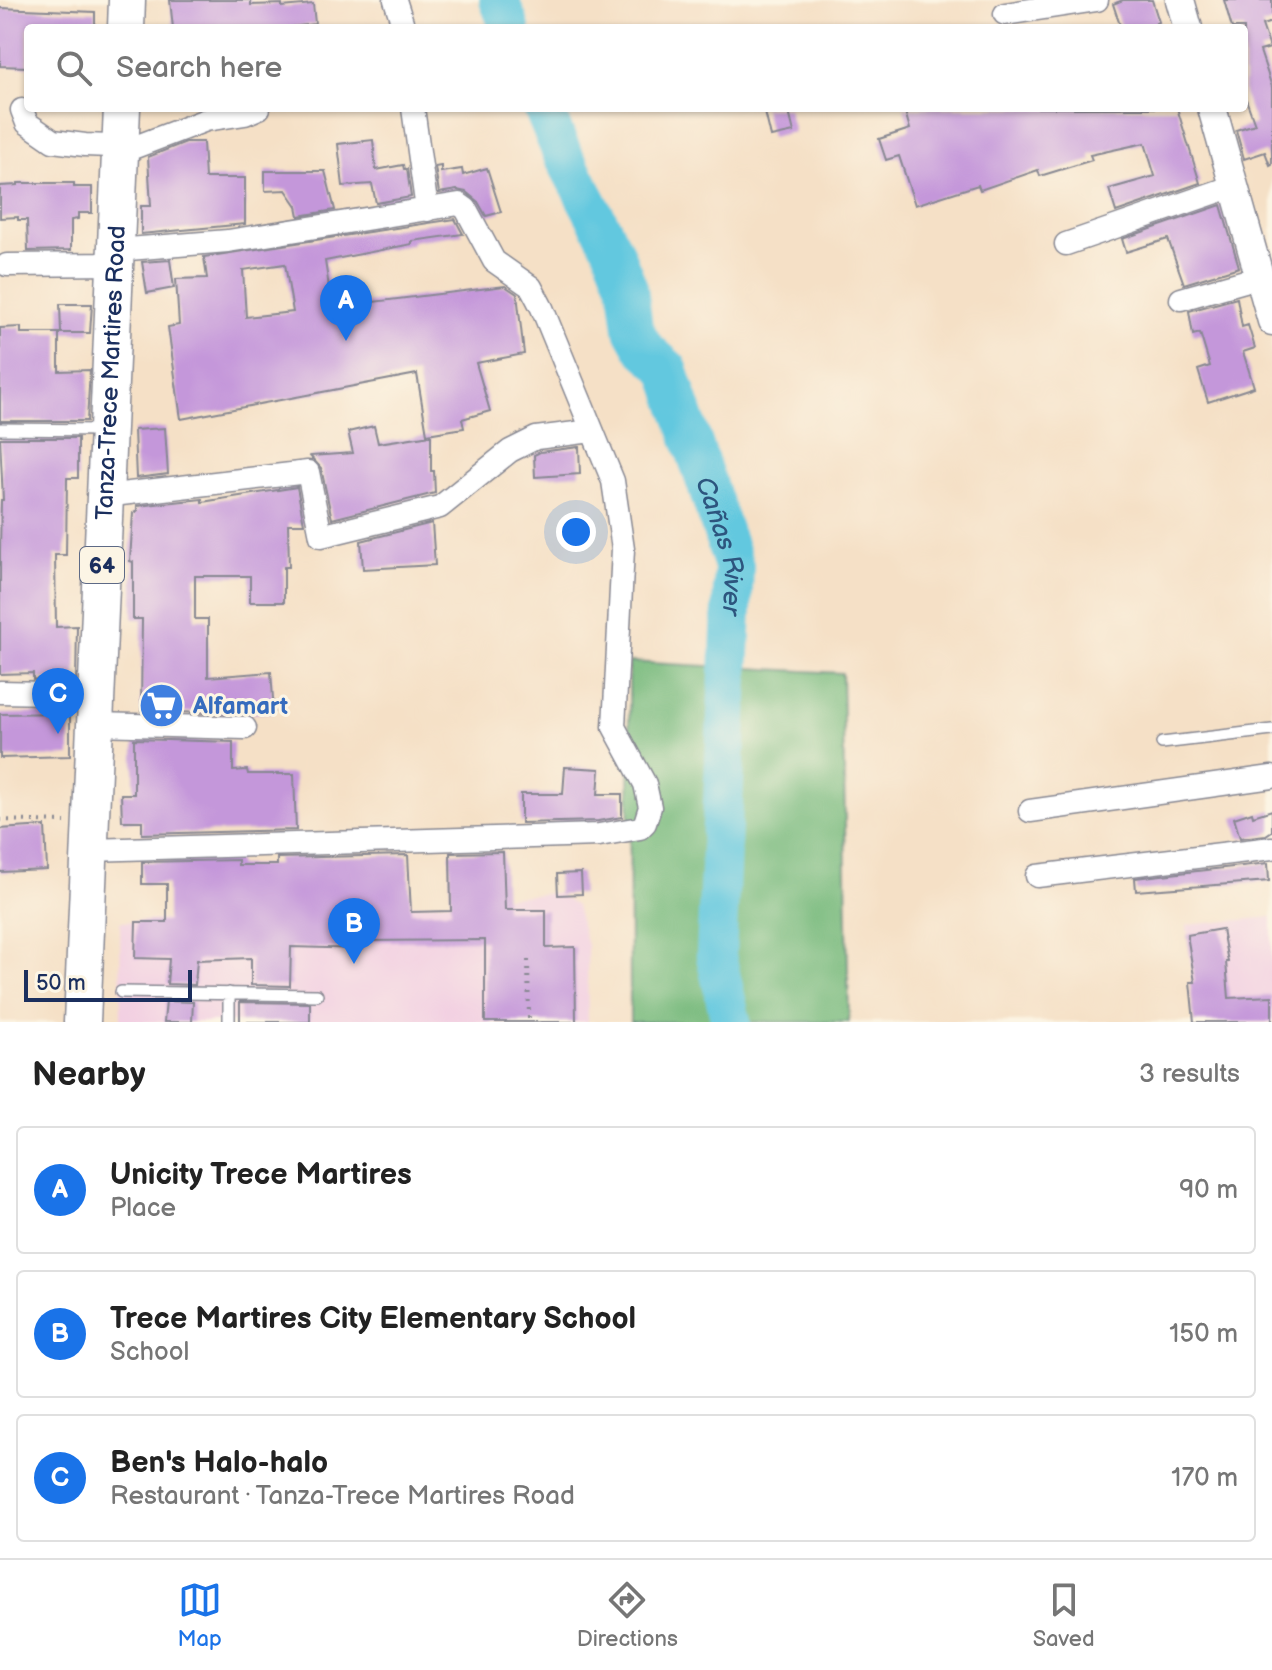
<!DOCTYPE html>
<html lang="en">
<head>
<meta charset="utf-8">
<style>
	body { margin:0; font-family:"Balsamiq Sans",sans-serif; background:#f2f2f2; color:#222 }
	.scale { position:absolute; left:24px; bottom:20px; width:168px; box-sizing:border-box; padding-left:8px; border:4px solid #1b2f5e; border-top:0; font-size:22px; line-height:28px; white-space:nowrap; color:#1b2f5e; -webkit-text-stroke:6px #fcf5e5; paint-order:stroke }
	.you { position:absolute; left:576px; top:532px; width:28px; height:28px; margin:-20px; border:6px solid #fff; border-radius:50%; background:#1a73e8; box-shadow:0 0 0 12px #1a73e833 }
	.badge { display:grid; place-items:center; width:52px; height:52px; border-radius:50%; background:#1a73e8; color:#fff; font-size:26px; font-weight:700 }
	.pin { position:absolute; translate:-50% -66px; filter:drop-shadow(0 2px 4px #0008) }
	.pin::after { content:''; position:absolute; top:42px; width:28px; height:24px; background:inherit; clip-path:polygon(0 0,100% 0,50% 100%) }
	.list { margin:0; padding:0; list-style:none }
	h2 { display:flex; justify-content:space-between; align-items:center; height:104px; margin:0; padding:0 32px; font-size:34px }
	h2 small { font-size:26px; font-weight:400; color:#767676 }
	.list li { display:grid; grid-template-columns:52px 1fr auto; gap:24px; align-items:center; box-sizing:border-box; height:128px; margin:0 16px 16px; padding:0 16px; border:2px solid #e0e0e0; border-radius:8px }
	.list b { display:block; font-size:30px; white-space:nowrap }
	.list p { margin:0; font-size:26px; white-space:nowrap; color:#767676 }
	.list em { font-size:26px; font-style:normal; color:#767676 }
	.icon { flex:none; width:44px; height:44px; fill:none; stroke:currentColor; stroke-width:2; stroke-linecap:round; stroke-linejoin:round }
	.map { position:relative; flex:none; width:1272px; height:1022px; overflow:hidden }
	.search { position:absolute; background:#fff; box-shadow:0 2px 6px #0004; left:24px; right:24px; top:24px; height:88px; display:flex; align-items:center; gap:20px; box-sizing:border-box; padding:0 28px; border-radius:8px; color:#767676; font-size:30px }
	.sheet { height:536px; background:#fff }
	nav { display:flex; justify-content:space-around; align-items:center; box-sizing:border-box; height:112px; border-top:2px solid #e0e0e0; background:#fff; font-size:22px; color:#767676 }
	nav a { display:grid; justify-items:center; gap:4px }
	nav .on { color:#1a73e8 }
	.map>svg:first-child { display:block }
	.built { fill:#f2cfe2 }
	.forest { fill:#77ba7d; stroke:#49746e; stroke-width:2 }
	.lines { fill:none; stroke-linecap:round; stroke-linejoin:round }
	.river { stroke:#62c8df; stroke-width:40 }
	.building { fill:#c497da; fill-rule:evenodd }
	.service-casing { stroke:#888892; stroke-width:14 }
	.minor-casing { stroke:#888892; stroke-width:25 }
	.tertiary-casing { stroke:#888892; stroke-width:31 }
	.primary-casing { stroke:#888892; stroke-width:39 }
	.path { stroke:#888892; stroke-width:4; stroke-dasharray:2 6; stroke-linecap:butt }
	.service { stroke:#fff; stroke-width:11 }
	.minor { stroke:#fff; stroke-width:22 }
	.tertiary { stroke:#fff; stroke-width:28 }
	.primary { stroke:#fff; stroke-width:36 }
	.labels { text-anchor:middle; stroke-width:6; stroke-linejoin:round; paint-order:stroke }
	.shield { fill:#fcf5e5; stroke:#5e6a86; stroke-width:2 }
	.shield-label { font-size:22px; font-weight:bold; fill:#1b2f5e }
	.street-label { font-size:24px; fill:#1b2f5e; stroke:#fcf5e5 }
	.shop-label { font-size:24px; font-weight:bold; fill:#366cbe; stroke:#fcf5e5; text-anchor:start }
	.water-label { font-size:26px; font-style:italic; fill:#2d557e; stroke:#fcf5e5 }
</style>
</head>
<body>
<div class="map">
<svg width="1272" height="1022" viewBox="0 0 1272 1022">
	<rect width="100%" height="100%" fill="#fcf5e5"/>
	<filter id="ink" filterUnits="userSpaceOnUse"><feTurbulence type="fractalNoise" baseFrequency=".0125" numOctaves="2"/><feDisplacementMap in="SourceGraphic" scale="16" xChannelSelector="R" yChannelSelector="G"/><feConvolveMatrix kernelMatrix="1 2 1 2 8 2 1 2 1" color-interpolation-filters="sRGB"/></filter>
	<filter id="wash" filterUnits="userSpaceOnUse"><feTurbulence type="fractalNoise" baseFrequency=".006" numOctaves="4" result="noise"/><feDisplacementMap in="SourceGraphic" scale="32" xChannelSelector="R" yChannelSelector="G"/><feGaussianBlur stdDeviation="1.8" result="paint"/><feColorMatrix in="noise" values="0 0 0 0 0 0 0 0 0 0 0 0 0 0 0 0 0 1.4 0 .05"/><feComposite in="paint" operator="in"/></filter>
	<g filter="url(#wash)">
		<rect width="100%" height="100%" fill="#f5e0c6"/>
		<path class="built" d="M556,893L576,906L587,946L588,1022H121L120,922L292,915Z
			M1272,917V1022H1196L1187,925Z"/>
		<path class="forest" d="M629,662L842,673L849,1022H630Z"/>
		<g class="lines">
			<g class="river">
				<path d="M499,0L510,28"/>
				<path id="s1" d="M543,108L562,153L612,248L628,288L633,328L644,348L668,369L734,566L716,956L731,1022"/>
			</g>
		</g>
		<g id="blocks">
			<path class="building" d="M170,0H251V5L282,4V7L313,4L315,24L283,28H173Z
				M1123,0H1152L1159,22L1156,23L1157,28H1121L1113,4Z
				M1224,0H1272V22L1262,25L1270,48L1260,51L1272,87V164L1270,165L1265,152L1244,159L1236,130L1255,124L1244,94V28H1232Z
				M0,8L95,12V28H28V67L0,66Z
				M764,108H788L794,132L771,137Z
				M904,108H1177L1200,183L1116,212L1109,189L1155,176L1145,143L1090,155L1092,160L1040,176L1038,170L980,190L978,185L915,205L899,156L886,160L879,139L910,129Z
				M373,140L376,170L403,165L404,169H407L411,197L376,203L372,184L343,186L338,144Z
				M186,142H203L205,178H245V224L141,234V206H151L148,157Z
				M441,166V172L462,169L463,175L487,168L501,212L486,216L478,202L466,192L457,190L439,193L435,167Z
				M265,171H325L335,210L299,216L297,206L286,190L265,191Z
				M18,183H74V187H92V213H78V219L71,220V250L28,251L27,220H18V217L0,218V186L18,185Z
				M1221,205L1239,267L1184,284L1168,239L1126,252L1122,239Z
				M455,219L463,234L412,241V244L325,261L332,307L505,286L517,294L524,354L476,363L490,411L462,419L464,428L427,434L417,374L181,419L168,327L179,325L176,279L207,278L204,257ZM285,264L293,312L246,317L243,270Z
				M170,260L174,288L147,293L142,262Z
				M1237,298L1242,327L1248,325L1255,348L1243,352L1254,387L1208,402L1198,370L1210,366L1200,333L1193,335L1189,311Z
				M60,304H92L90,333H61Z
				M21,327V333H59V371L90,370L87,421H0V328Z
				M374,426L378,443L431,435V471H434L435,493L332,519L321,468L310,456L353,453L348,432Z
				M165,428L168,474L136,478L134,430Z
				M0,438H78V478H67L66,555H55L56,627L77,626L76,680L33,679V673L0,674V552L1,500H3Z
				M579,447L580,474L535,477L534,455L540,452Z
				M297,487L304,524H288L289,567H284V602H250V576H195V619H208V677L271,672L274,712L245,714L141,711L142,619H133V562L130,561L133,513L137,512V506L202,499V502Z
				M432,523L435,565L363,569L361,541Z
				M70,713V756L0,758V714Z
				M134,739L233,742V771L247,770L248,774H294L296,830L142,834V821H122L121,794H134Z
				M565,767L600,769L598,794H622V817L598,821L521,823V794H563Z
				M1272,810V831L1266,835L1240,838L1234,818L1252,812L1253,816Z
				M45,826L47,870L0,872V829Z
				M503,852L505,910H546V948L575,947L576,1022H485V940L363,941V949L291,947L290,986L251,985V958L197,960L195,985L167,984L169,959L135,958L136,922H167V884H142V862L238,860V865H277V858L408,855L411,912L451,911L450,853Z
				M1268,863L1269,881L1136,891L1135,878Z
				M581,873L582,894L558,895L557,874Z
				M1222,929L1228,962H1226L1229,998L1272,996V1022H1194L1190,982H1195L1187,935Z
				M166,1001L193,1002L192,1022H164Z
				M240,1002L310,1003V1022H240Z"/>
		</g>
	</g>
	<g filter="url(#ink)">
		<use href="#blocks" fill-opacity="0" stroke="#888892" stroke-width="2"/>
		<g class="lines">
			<defs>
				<path id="service" d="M0,429L103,430
					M1162,743L1272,730
					M121,992L317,995
					M229,1022V993"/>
				<path id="minor" d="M395,0L404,28
					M1005,14L1097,0
					M413,108L427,210
					M22,110L27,123L53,141L85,145L135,147L206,120L245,114L259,108
					M1066,244L1234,186
					M7,265L116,264
					M1181,299L1259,277
					M104,496L308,472L321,536L440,507L510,451L536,438L592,431
					M0,692L97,694
					M96,724L245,728
					M1030,811L1272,777
					M90,850L599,835L640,828L645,823L650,807L645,784L614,727L623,549L613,481L542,308L531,287L494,261L466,209L459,204L228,241L116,250
					M1037,876L1272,848"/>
				<path id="tertiary" d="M1180,0L1188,28
					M1212,108L1272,321"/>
				<g id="primary">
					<path d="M126,28L127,0"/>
					<path id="s2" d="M82,1022L122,108"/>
				</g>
			</defs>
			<use href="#service" class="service-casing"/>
			<use href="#minor" class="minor-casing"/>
			<use href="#tertiary" class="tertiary-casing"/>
			<use href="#primary" class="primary-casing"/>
			<path class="path" d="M0,820L65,822
				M528,960L529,1022"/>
			<use href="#service" class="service"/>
			<use href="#minor" class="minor"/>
			<use href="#tertiary" class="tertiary"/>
			<use href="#primary" class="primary"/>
		</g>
	</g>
	<defs>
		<symbol id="supermarket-disc" viewBox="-11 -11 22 22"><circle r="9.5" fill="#3f7fe0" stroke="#fcf5e5"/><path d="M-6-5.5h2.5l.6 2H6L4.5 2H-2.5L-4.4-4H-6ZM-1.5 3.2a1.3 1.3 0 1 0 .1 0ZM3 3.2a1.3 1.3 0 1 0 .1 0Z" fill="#fff"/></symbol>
	</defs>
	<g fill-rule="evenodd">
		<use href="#supermarket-disc" x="136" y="680" width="51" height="51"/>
	</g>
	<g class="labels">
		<rect class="shield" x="80" y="547" width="44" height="36" rx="6"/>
		<g class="shield-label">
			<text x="102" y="573">64</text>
		</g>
		<g class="street-label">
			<text dy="8" stroke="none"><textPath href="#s2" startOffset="650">Tanza-Trece Martires Road</textPath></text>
		</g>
		<g class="shop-label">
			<text x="193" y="714">Alfamart</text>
		</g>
		<g class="water-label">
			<text dy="9" stroke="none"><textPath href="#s1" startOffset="480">Cañas River</textPath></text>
		</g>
	</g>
</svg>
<div class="scale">50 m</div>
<div class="you"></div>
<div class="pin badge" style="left:346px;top:341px">A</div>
<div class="pin badge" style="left:354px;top:964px">B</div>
<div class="pin badge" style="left:58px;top:734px">C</div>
<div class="search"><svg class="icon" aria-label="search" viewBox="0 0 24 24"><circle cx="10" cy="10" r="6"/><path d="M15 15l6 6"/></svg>Search here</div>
</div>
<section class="sheet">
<h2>Nearby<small>3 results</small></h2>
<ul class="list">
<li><span class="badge">A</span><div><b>Unicity Trece Martires</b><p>Place</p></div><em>90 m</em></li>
<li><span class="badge">B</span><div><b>Trece Martires City Elementary School</b><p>School</p></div><em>150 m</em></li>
<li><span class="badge">C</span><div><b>Ben's Halo-halo</b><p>Restaurant · Tanza-Trece Martires Road</p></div><em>170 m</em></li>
</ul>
</section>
<nav>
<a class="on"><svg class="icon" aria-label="map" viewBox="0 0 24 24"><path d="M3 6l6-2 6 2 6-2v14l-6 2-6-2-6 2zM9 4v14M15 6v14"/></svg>Map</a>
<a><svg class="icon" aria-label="directions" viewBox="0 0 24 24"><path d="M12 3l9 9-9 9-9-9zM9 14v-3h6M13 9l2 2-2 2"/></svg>Directions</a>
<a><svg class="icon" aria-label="saved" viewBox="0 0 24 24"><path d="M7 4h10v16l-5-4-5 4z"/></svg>Saved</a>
</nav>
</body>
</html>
